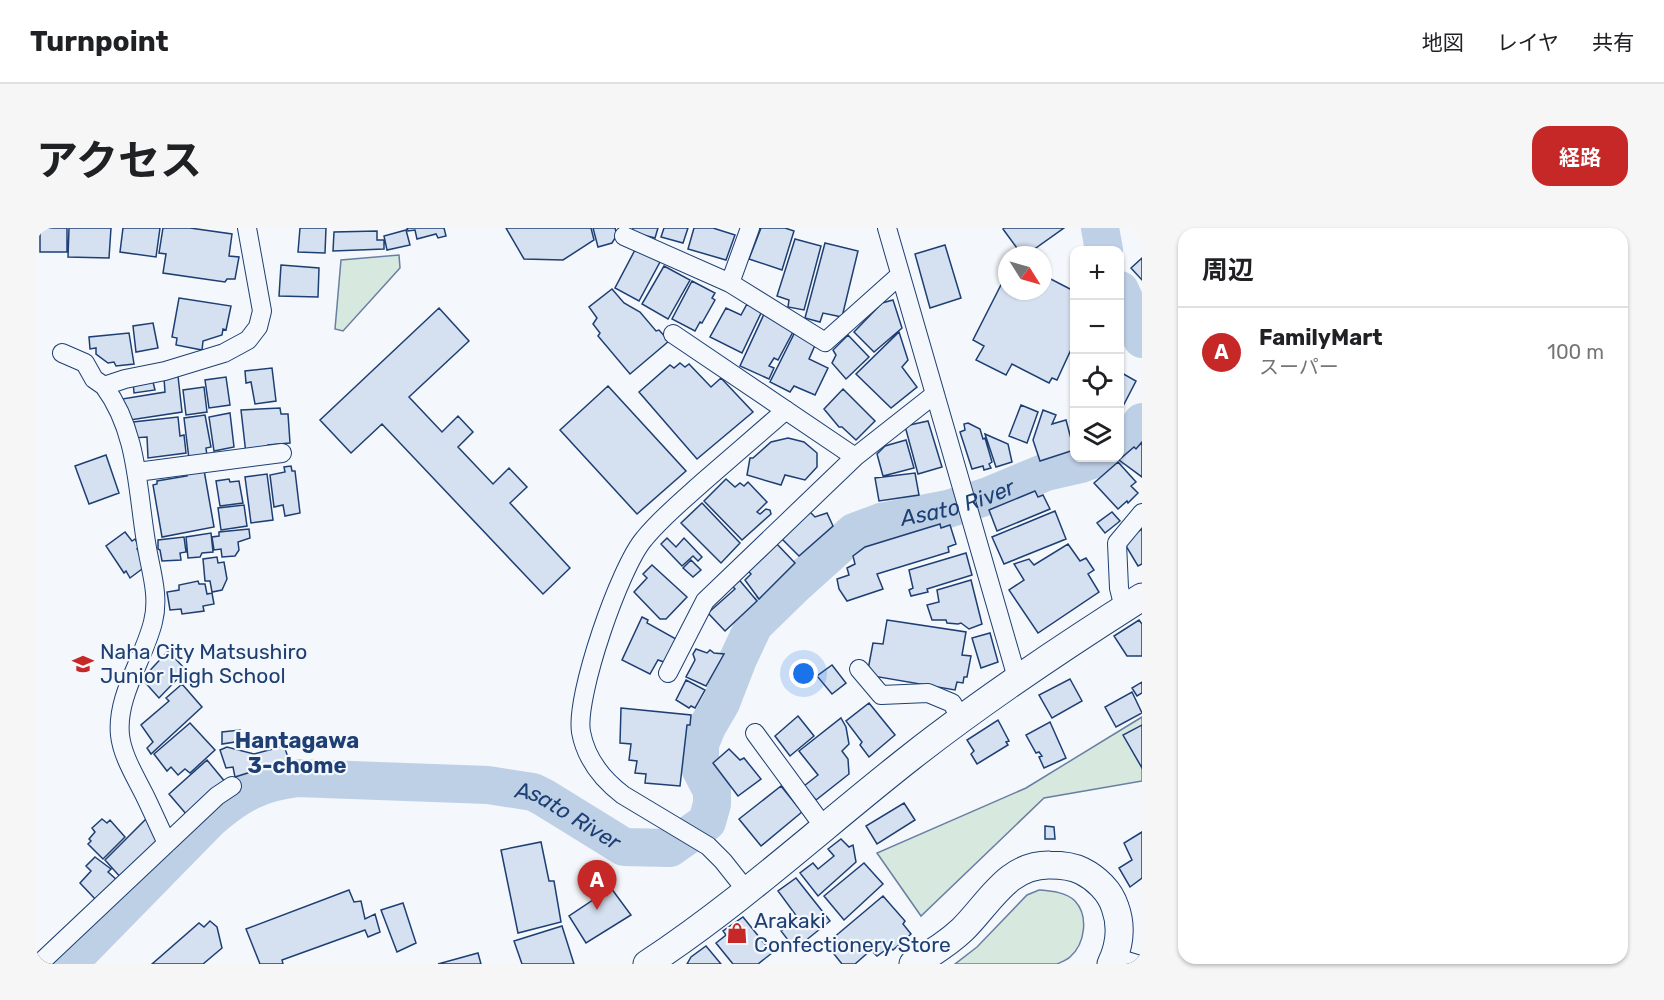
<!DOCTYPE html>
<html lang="ja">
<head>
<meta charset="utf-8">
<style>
	body { margin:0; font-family:Rubik,"Noto Sans JP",sans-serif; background:#f6f6f6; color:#202124 }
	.controls { position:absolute; right:18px; top:18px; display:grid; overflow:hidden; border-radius:12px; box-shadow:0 2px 4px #0004 }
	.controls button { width:54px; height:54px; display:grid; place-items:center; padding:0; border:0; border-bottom:2px solid #e0e0e0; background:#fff; color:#202124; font:30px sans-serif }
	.compass { position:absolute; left:962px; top:18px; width:54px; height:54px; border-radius:50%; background:#fff; box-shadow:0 2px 4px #0004; rotate:127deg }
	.you { position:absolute; left:768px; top:446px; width:21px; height:21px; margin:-15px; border:4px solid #fff; border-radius:50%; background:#1a73e8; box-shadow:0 0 0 9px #1a73e833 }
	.badge { display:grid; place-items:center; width:39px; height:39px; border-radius:50%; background:#c62828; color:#fff; font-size:20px; font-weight:700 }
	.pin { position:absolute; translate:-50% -50px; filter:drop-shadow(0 2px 3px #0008) }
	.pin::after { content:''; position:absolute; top:32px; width:21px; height:18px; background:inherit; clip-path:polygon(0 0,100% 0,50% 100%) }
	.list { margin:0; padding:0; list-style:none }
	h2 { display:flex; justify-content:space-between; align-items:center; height:78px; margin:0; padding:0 24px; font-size:26px }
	h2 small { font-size:20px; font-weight:400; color:#757577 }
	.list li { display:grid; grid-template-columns:39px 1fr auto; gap:18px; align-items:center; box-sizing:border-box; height:90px; padding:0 24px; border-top:2px solid #e0e0e0 }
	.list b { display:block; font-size:22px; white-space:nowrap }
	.list p { margin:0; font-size:20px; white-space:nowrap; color:#757577 }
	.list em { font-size:20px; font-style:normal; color:#757577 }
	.icon { flex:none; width:33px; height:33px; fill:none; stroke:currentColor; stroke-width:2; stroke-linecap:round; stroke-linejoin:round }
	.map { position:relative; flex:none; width:1106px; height:736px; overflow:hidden; border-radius:18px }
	header { display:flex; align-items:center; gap:36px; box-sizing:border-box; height:84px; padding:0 30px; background:#fff; border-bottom:2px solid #e0e0e0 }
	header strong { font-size:28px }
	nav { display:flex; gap:33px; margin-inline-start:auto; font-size:21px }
	.intro { display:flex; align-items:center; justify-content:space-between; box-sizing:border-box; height:144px; padding:0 36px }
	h1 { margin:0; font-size:42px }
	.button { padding:15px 27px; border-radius:18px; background:#c62828; color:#fff; font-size:21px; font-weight:700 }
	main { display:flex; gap:36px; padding:0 36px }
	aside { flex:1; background:#fff; border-radius:18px; box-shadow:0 2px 4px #0004 }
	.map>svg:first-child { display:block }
	.green { fill:#d7e8df; stroke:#687fa3; stroke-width:1.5 }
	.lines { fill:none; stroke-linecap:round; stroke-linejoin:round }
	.river { stroke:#bed0e5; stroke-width:38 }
	.building { fill:#d5e0f0; stroke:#1d3f73; stroke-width:1.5 }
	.street-casing { stroke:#1d3f73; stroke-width:20 }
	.secondary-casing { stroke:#1d3f73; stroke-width:29 }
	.street { stroke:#f4f7fb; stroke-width:18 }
	.secondary { stroke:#f4f7fb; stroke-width:27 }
	.labels { text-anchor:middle; stroke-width:4.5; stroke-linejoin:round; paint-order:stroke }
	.poi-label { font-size:21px; fill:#1d3f73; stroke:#f4f7fb; text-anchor:start }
	.water-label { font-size:22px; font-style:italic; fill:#1d3f73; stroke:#f4f7fb }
	.neighbourhood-label { font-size:22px; font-weight:bold; fill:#1d3f73; stroke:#f4f7fb }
</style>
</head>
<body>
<header>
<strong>Turnpoint</strong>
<nav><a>地図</a><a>レイヤ</a><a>共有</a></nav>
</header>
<div class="intro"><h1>アクセス</h1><a class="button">経路</a></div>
<main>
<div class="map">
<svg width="1106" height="736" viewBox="0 0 1106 736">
	<rect width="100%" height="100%" fill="#f4f7fb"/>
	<path class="green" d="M363,27L364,40L307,103L299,101L305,32Z
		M1106,489V553L1008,570L885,688L841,625L990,560Z
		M1003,662C1015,663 1030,664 1039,673C1053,688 1049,716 1034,729C1031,732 1025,734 1021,736H919L941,719L991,667Z"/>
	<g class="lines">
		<g class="river">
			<path d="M1064,0L1068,22"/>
			<path d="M1084,62L1106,111"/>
			<path d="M1084,218L1095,209L1106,194"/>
			<path id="s1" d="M32,736L174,591C202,567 224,554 261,550L452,557L497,564L507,569L588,619L634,620L671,594L676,576V563L664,540V516L671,499L685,475L702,431L718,397L758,358L818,304L845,294L912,281L952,268L1010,244L1045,236L1061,230"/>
		</g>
	</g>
	<path class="building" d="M4,0H31V24H4Z
		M33,0H75L73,30L32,29Z
		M87,0H124L120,29L84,24Z
		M127,0H154L196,6L193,28L203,29L199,51H191L189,54L127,45L130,26L123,25Z
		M264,0H290L289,25L262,24Z
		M371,0H408L410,8L402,10L400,6L381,11L379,2L372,3Z
		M470,0H555L558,12L527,32L488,31Z
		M557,0H579L581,7L576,15L562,19Z
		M597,0H622L619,10L596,4Z
		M628,0H652L647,15L625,9Z
		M658,0H677L699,7L690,32L652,21Z
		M725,0H749L758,3L746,42L713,31Z
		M968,0H1028L990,27H986L967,1Z
		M370,2L374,17L351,22L348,8Z
		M341,3V12H348V21L297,23L298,4Z
		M759,11L785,18L768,82L752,79L753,72L741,68Z
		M789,15L822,23L806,89L787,85L784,94L769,90Z
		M909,17L925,70L894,80L879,26Z
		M600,20L624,34L603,73L579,60Z
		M1106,30V52L1095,40Z
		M245,37L283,40L282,69L243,68Z
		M628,38L654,52L632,91L606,76Z
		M971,45V63H1007V47L1038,63V115L1021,152L1016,150L1013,155L976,136L970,147L940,132L948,118L937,112Z
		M656,53L679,65L676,70L679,72L666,95L664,94L659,103L636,91Z
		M576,61L588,75L604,84L620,103L623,102L633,113L594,146L562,108L564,105L557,96L561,90L553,79Z
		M143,70L195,78L190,102L187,101L186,107L167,113L166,122L140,117L141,110L136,109Z
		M857,72L866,100L838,124L818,104L846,75Z
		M711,76L726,83L706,125L674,109L690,80L705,87Z
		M403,80L433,113L373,169L406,204L422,188L437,204L422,219L457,256L473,240L491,259L474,275L534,340L507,366L346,196L315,225L284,192Z
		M729,84L758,102L742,132L738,130L733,138L738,140L733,151L704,138Z
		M117,95L122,120L100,124L97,98Z
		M759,104L780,115L773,131L792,140L779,167L758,158L754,164L734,154Z
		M863,104L872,132L866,139L881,159L855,180L820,146Z
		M93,105L98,136L80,138L78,134L72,135L60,126V120L54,121L53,109Z
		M812,107L833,129L810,151L796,135L800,127L797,122Z
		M644,135L649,139L653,136L675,159L685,150L717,184L661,231L603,164L634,137L638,140Z
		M236,140L240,173L219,176L215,154L210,155L209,143Z
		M1084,144L1100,153L1084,184Z
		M142,148L146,184L94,192L86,171L129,164L128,150Z
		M190,149L194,177L173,180L169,152Z
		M116,150L119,162L98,165L97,153Z
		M572,158L650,243L601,286L524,202Z
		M168,159L171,184L150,187L147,162Z
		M807,161L839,193L820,212L806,199H803L788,181Z
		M985,177L1002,184L991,215L973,208Z
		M244,180L245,186H252L254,215L232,217L233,224L210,226L205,182Z
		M1007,182L1020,187L1016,196L1030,192L1038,222L1004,233L997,212Z
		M194,185L198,219L178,223L173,189Z
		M169,187L175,219L170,220L171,228L153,231L148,190Z
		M142,189L144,208L148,207L150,225L112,230L111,209L97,210V194Z
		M892,193L906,239L882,246L869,198Z
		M932,195L944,201L947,211L949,210L956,234L953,236L955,240L948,242L947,238L936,241L924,204L929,202L928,196Z
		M949,206L972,216L976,234L960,239Z
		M752,210L768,214L781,225V239L769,252L749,247L745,257L711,247L714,230H717L735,214Z
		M870,212L878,240L847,248L841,226L849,218Z
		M1106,214V249L1083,232L1098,219L1100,221Z
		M70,227L83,265L53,276L39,238Z
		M1082,234L1100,254L1095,258L1102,265L1092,275L1091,273L1082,281L1058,255Z
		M255,238L256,243H259L264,285L249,288L247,277L238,279L234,247L249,244L248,239Z
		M168,242L178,299L126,309L117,257L121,256V253L151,248L150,244Z
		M879,245L883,267L843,273L839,250Z
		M231,246L237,292L215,295L209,249Z
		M193,251L194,254L203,253L207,275L184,278L180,253Z
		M690,251L699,259L704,255L708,258L712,254L731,274L721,284L724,286L730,281L734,282L735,286L706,312L668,273Z
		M999,263L1002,269L1007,267L1014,281L961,303L953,282Z
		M666,275L704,315L685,335L645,295Z
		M208,277L211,298L185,302L182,280Z
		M772,282L779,289L791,285L797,298L763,328L744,309Z
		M1019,283L1030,311L968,336L956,309Z
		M1076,284L1084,293L1069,305L1061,295Z
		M904,296L905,300L914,297L920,316L912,319L913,324L841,346L847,361L811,373L803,361L801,351L813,347L811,340L819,336L817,328L829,319Z
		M213,301L214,310L202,314L203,322L199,328L186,329L185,321L178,322L176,309L183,308V304Z
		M1106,301V336L1102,338L1087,313Z
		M89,304L96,313L99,311L104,320L101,321L108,331L110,338L94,350L90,343L88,345L70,318Z
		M175,305L177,324L166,325L164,329L152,330L150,309Z
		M148,309L150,324L144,325L145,332L126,333L124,322L122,321V312Z
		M631,310L640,319L648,310L666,329L662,333L657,328L646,338L625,316Z
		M739,314L759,335L723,371L709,352L715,346L712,343Z
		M1032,316L1044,333L1050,330L1058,342L1052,346L1063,364L1002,405L973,362L988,352L978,336L993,331L998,337Z
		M930,325L936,347L891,361L892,364L875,368L873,362L877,360L873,342Z
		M181,329L182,335L188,334L191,351L186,362L176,364L174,353H169L167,331Z
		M655,332L665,342L657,349L647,340Z
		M616,337L651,369L630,391H624L598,364L611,350L607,346Z
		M700,348L721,373L689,403L672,385L699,361L693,354Z
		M935,352L946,396L933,401L925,395L922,396L911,395L910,392H896L891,377L903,374L901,362Z
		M162,353L163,356H169L171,366L176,365L178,376L167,378L168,383L146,386L145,381L134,382L131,364L143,362V357Z
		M606,389L612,392L611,395L640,411L628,434L622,432L614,446L586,432Z
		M851,392L930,404L926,427L935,428L931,449H928L927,455L921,454L919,462L831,447L837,415L847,416Z
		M1103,392L1106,396V428H1091L1078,408Z
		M954,405L962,434L945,440L936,410Z
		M660,421L671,425L674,422L678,425L688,426L670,458L650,449L659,432L657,426Z
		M132,423L150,442L123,470L106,451Z
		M796,437L810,455L796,466L781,448Z
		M1034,451L1046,473L1016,490L1003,467Z
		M650,452L669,462L659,480L655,478L653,480L640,472Z
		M1106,454V465L1101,468L1096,460Z
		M146,456L166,479L115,526L111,520L117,514L105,497L133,473L130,470Z
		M1096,464L1106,485L1080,499L1069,479Z
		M833,475L859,507L833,529L824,517L826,514L810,493Z
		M585,480L655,487L654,497H651L644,558L609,555L610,546L599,545L601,533L593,532L595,516L584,515Z
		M762,488L778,508L754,528L739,508Z
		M805,490L810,499L813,516L806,523L812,531L813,546L780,572L768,558L782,547L763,523Z
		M962,492L973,513L970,514L972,517L941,536L935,526L938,523L931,512Z
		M1014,494L1030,530L1008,540L1003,529L1006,528L1003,524L1000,525L990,507Z
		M154,495L179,522L154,545L149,541L142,547L135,539L131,543L118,526Z
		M1106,497V540L1087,507Z
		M204,502L205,513L186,516V504Z
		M248,518L253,532L199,549L197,539L190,540L184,522L191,519L218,526Z
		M693,521L704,532L708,530L725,551L702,568L677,535Z
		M171,532L190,555L151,587L133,566Z
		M745,558L766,584L725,618L703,591Z
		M868,575L879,592L841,616L830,598Z
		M66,591L71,595L74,592L89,609L67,631L52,616L55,613L53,611L59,604L56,600Z
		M110,591L123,615L86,651L69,632Z
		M1009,598L1018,599L1019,611H1009Z
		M1106,604V650L1094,659L1083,640L1096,632L1088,615Z
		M805,611L813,619L817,617L820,634L782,668L764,645L777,635L782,641L798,628L792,621Z
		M505,614L513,653H518L525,694L482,705L465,622Z
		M59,629L75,641L72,644L81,652L60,672L44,655L55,643L50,638Z
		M828,635L847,656L808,692L788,668Z
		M760,650L794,693L759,721L745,703L762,690L742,663Z
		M575,660L595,687L550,715L533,688Z
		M313,662L318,674L325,673L329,691L339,686L344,704L332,709L329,702L246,732L247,736H224L210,701Z
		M847,668L869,693L867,696L875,706L857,722L854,719L841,728L835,722L819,736H806L790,716Z
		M367,675L380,715L361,724L345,682Z
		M707,689L736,725L722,736H697L680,715L690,707L687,703Z
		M174,693L181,699L186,720L167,736H116L163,695L168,699Z
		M526,698L538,736H486L478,713Z
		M670,718L685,736H651L655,729Z
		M442,725L445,736H402Z"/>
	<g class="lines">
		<defs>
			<path id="street" d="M851,0L981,450
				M588,8L694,55L789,114L864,47
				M694,55L714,0
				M637,106L819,229L899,166
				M26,125L49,135L58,151L68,158
				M101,244L246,225
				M1088,380L1083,360L1081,315L1106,285
				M823,441L845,467L892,465L916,475L925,491
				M632,445L669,373L819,229
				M719,505L788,599
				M131,615C123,599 116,582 108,566C99,548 86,527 84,507C80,468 108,431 117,394C124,367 114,341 110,314C101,260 102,204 68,158L89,151L129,143L188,125L212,112L222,99L226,83L211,0
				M710,662L687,633L672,618L587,567C566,551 550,531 545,504C539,468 584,339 608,311C625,290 647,272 667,254C695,230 722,206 750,182
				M1078,729L1101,736
				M3,736L181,568L196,558"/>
			<path id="secondary" d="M611,736C704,675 787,598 875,529C949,471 1027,419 1106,369
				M877,736C895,726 911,716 926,702C953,676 971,636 1014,637C1025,637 1036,638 1046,643C1060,650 1074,663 1079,679C1086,698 1084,717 1075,736"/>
		</defs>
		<use href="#street" class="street-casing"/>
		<use href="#secondary" class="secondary-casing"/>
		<use href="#street" class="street"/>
		<use href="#secondary" class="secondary"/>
	</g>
	<defs>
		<symbol id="school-bare" viewBox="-9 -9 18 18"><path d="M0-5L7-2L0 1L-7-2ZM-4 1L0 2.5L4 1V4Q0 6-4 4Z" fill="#c62828" stroke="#f4f7fb" stroke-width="2.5" paint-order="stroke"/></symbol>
		<symbol id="shop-bare" viewBox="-9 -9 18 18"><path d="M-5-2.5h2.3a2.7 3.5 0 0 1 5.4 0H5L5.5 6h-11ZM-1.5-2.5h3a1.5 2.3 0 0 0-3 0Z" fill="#c62828" stroke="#f4f7fb" stroke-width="2.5" paint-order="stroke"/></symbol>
	</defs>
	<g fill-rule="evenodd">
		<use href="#school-bare" x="32" y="421" width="30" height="30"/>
		<use href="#shop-bare" x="686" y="690" width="30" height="30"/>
	</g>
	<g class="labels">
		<g class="poi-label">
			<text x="64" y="431">Naha City Matsushiro<tspan x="64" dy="24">Junior High School</tspan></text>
			<text x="718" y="700">Arakaki<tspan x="718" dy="24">Confectionery Store</tspan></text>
		</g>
		<g class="water-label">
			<text dy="8" stroke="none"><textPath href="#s1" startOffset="1192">Asato River</textPath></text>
			<text dy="8" stroke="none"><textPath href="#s1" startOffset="579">Asato River</textPath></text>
		</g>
		<g class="neighbourhood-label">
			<text x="261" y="520">Hantagawa<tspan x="261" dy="25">3-chome</tspan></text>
		</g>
	</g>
</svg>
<div class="controls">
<button>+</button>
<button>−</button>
<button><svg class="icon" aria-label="locate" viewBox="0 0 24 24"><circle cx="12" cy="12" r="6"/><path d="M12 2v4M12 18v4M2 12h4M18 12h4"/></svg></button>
<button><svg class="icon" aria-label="layers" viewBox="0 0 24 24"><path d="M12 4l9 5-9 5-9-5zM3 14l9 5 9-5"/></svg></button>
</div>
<svg class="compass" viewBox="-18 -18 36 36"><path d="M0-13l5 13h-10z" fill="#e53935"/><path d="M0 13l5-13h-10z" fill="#757577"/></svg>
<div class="you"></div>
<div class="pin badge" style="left:561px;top:682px">A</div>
</div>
<aside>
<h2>周辺<small></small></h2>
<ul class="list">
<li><span class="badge">A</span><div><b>FamilyMart</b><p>スーパー</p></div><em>100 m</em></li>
</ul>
</aside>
</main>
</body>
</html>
